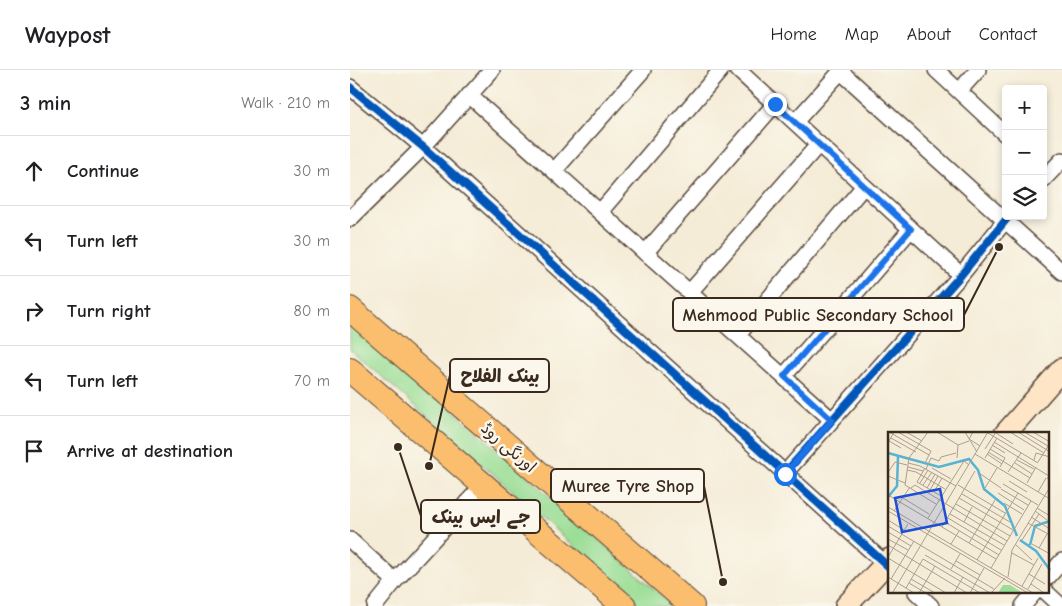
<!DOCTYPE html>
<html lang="en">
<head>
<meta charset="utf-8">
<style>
	body { margin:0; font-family:"Comic Neue","Playpen Sans Arabic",sans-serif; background:#f2f2f2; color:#202124 }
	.controls { position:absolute; right:15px; top:15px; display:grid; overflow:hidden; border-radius:5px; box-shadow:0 2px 8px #0003 }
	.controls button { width:45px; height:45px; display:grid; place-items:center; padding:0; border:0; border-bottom:1px solid #e0e0e0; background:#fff; color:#202124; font:25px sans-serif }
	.stop { position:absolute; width:15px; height:15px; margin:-11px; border:4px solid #1a73e8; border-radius:50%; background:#fff }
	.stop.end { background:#1a73e8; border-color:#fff; box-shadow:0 1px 5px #0008 }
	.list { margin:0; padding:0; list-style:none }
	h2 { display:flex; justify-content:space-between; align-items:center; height:65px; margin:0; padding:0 20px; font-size:21px }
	h2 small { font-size:16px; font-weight:400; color:#757577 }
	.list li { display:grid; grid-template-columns:32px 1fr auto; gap:15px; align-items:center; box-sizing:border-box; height:70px; padding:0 20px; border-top:1px solid #e0e0e0 }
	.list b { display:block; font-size:19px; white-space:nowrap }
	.list em { font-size:16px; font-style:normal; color:#757577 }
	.icon { flex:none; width:28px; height:28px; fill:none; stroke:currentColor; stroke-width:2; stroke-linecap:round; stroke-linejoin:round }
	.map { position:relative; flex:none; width:712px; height:536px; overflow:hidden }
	header { display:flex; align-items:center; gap:30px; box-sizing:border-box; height:70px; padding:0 25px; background:#fff; border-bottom:1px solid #e0e0e0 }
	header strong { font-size:24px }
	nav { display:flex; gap:28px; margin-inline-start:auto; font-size:18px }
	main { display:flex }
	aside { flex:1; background:#fff }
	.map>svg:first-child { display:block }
	.green { fill:#9bde96; stroke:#6b845a }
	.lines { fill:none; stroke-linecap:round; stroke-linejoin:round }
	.street-casing { stroke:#57473a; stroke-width:18 }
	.secondary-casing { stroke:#57473a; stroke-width:24 }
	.primary-casing { stroke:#57473a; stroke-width:26 }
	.street { stroke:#fff; stroke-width:15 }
	.secondary { stroke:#fde5c5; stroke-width:21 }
	.primary { stroke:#fabe6e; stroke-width:24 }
	.cycleway-casing { stroke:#fbf7ec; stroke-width:11 }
	.cycleway { stroke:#0057b8; stroke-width:8 }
	.route { stroke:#1a73e8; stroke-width:6 }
	.labels { text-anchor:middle; stroke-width:5; stroke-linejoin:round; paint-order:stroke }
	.street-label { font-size:16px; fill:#3b2a1e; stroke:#fbf7ec }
	.inset-river { fill:none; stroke:#56b3d4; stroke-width:2.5 }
	.inset-road { fill:none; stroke:#ab9e8d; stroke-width:1 }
	.view { fill:#1d4ed8; fill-opacity:0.15; stroke:#1d4ed8; stroke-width:2.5 }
	.inset-edge { fill:none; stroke:#3b2a1e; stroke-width:2.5 }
	.leader { fill:none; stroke:#3b2a1e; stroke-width:2 }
	.callout-dot { fill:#3b2a1e; stroke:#fbf7ec; stroke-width:2 }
	.callout { fill:#fbf7ec; stroke:#3b2a1e; stroke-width:2 }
	.callout-label { font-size:18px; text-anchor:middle; font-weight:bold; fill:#3b2a1e }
</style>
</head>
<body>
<header>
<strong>Waypost</strong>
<nav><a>Home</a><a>Map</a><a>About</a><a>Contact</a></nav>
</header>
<main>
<aside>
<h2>3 min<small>Walk · 210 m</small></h2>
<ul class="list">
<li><svg class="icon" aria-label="ahead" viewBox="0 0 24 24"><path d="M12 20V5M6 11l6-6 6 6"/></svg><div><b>Continue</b></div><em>30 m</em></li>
<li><svg class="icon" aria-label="left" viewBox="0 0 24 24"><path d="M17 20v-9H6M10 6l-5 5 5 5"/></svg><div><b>Turn left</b></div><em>30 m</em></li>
<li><svg class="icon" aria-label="right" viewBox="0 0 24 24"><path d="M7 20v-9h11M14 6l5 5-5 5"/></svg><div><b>Turn right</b></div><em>80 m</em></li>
<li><svg class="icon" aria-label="left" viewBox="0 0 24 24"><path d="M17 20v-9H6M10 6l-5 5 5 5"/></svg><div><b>Turn left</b></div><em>70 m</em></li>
<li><svg class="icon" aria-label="arrive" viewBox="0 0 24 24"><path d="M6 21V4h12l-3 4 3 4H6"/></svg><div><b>Arrive at destination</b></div></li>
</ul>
</aside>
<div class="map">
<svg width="712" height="536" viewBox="0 0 712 536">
	<rect width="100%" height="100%" fill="#fbf7ec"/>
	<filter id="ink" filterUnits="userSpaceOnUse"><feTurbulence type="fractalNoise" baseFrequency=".02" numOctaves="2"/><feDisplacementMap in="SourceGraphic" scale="10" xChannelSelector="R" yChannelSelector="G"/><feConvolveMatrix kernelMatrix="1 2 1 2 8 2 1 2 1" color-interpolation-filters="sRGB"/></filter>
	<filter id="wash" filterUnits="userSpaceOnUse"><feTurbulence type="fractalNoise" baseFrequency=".0096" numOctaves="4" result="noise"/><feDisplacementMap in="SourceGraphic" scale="20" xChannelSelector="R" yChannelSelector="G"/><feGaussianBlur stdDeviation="1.12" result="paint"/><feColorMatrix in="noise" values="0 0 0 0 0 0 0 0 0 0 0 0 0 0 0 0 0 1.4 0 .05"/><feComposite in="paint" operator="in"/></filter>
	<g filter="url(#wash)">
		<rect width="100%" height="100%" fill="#f5ecd7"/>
		<path class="green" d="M0,249L323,536H290L142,403L0,279Z"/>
	</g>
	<g filter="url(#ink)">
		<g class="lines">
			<defs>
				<path id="street" d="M388,0L611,205
					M489,0L712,202
					M586,0L656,65
					M0,17L73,77L540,498
					M609,21L628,0
					M119,25L482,350
					M445,52L492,0
					M204,101L293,0
					M693,110L712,90
					M250,142L371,0
					M0,149L73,77L142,0
					M295,183L425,34
					M340,222L469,74
					M388,265L514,116
					M434,306L561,159
					M435,403L611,205L659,146
					M0,470L45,511
					M698,507L712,491
					M566,522L581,536
					M696,522L711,536
					M25,536L45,511L133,415
					M673,536L685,522"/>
				<path id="secondary" d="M655,364L712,299
					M496,536L540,489"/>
				<path id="primary" d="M0,239L342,536
					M0,300L274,536"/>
			</defs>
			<use href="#street" class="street-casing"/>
			<use href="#secondary" class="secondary-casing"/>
			<use href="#primary" class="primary-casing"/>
			<use href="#street" class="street"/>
			<use href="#secondary" class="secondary"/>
			<use href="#primary" class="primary"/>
			<defs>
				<path id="cycleway" d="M0,17L73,77L540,498
					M435,403L611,205L659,146"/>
			</defs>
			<use href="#cycleway" class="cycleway-casing"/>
			<use href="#cycleway" class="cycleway"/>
		</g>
	</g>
	<g class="lines" filter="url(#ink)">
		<path class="route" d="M425,34L561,159L434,306L482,350L435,404"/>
	</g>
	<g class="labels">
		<g class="street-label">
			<text transform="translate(159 377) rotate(41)" y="6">اورنگی روڈ</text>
		</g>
	</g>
	<g transform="translate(538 362)">
		<rect width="161" height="161" fill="#f5ecd7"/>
		<path d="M115,153H122L135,161H110Z" fill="#9bde96"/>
		<path class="inset-river" d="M0,21L51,35L81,27L90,38L96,57L117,74L129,104M0,65L9,54L10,24M132,108L148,119L162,138M142,113L147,94L162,89"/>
		<path class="inset-road" d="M1,0L41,23M6,0L1,9L13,16M10,0L43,19L37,31M18,0L34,9M40,0L21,26L17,53L48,72M49,0L70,13M77,0L89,20M85,0L81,7L92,14M122,0L156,21M130,0L162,20M145,0L162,10M100,1L150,31M108,1L125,12M138,1L160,14M3,6L28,20M106,10L161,44L159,47M104,13L117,21M97,17L108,0M102,17L117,26L112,35M100,20L142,46M87,22L162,67M99,22L114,32M69,26L70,13L81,9M97,26L109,6M129,28L146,37M146,28L148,21L162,25M150,30L162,11M20,31L32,34L68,54M127,31L144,42M20,35L35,39M37,36L29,50L53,64M44,36L63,47M38,37L43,26L51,29L53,25L68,21M19,38L28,40L57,57M1,39L7,30L19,33M120,40L133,21M91,41L113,56M0,44L17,51M121,49L139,60M32,51L40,38M139,51L148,35M115,52L150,73M35,53L44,40M70,53L117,81M23,56L27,53L119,109M39,56L47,42M97,56L109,36M113,57L140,73M42,58L50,44M46,60L54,46M150,60L158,46M110,61L136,78M74,62L122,90M0,63L108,127M15,66L41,82M71,66L125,98M116,71L134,82M68,72L122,104M0,75L145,161M149,76L162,84M0,79L140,161M6,79L22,55M147,79L159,88M62,82L116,113M143,85L162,97M40,86L76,29L81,33M60,86L113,118M0,88L16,98M57,90L111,123M76,90L84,75M140,91L162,103M0,94L106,157M54,95L87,39M0,100L23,114M0,107L20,118M134,108L151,82M81,111L107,68M63,112L71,99M127,112L144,128M144,112L162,122M0,113L79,161M151,116L159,102M124,121L146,133M37,123L102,161M0,125L20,92M0,126L58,161M35,127L92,161M89,128L130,61M68,129L92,143M103,136L143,69M63,137L72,122M141,142L157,152M0,145L26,161M120,145L124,118L162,55M3,147L26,109M23,147L47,161M21,151L38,161M143,152L156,161M134,154L150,126M18,156L35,127M140,157L154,132M5,160L100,0M31,161L47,134M66,161L75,145M82,161L96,136M103,161L117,146"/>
		<path class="view" d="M52,57L59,91L14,100L7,66Z"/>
		<rect width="161" height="161" class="inset-edge"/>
	</g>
	<path class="leader" d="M649 177L614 245M79 396L100 305M373 512L354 416M48 377L71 446"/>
	<g class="callout-dot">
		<circle cx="649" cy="177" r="5"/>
		<circle cx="79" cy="396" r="5"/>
		<circle cx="373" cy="512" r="5"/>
		<circle cx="48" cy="377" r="5"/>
	</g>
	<g class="callout">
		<rect x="323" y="228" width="291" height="33" rx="5"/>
		<rect x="100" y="289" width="99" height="33" rx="5"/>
		<rect x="201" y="399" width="153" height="33" rx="5"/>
		<rect x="71" y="430" width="119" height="33" rx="5"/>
	</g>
	<g class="callout-label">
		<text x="468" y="251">Mehmood Public Secondary School</text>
		<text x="150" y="312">بینک الفلاح</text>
		<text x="278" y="422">Muree Tyre Shop</text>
		<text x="131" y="453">جے ایس بینک</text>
	</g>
</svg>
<div class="controls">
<button>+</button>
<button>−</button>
<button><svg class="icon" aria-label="layers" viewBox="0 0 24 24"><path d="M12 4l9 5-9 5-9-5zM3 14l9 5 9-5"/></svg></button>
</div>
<div class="stop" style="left:435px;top:404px"></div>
<div class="stop end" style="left:425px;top:34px"></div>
</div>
</main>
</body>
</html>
